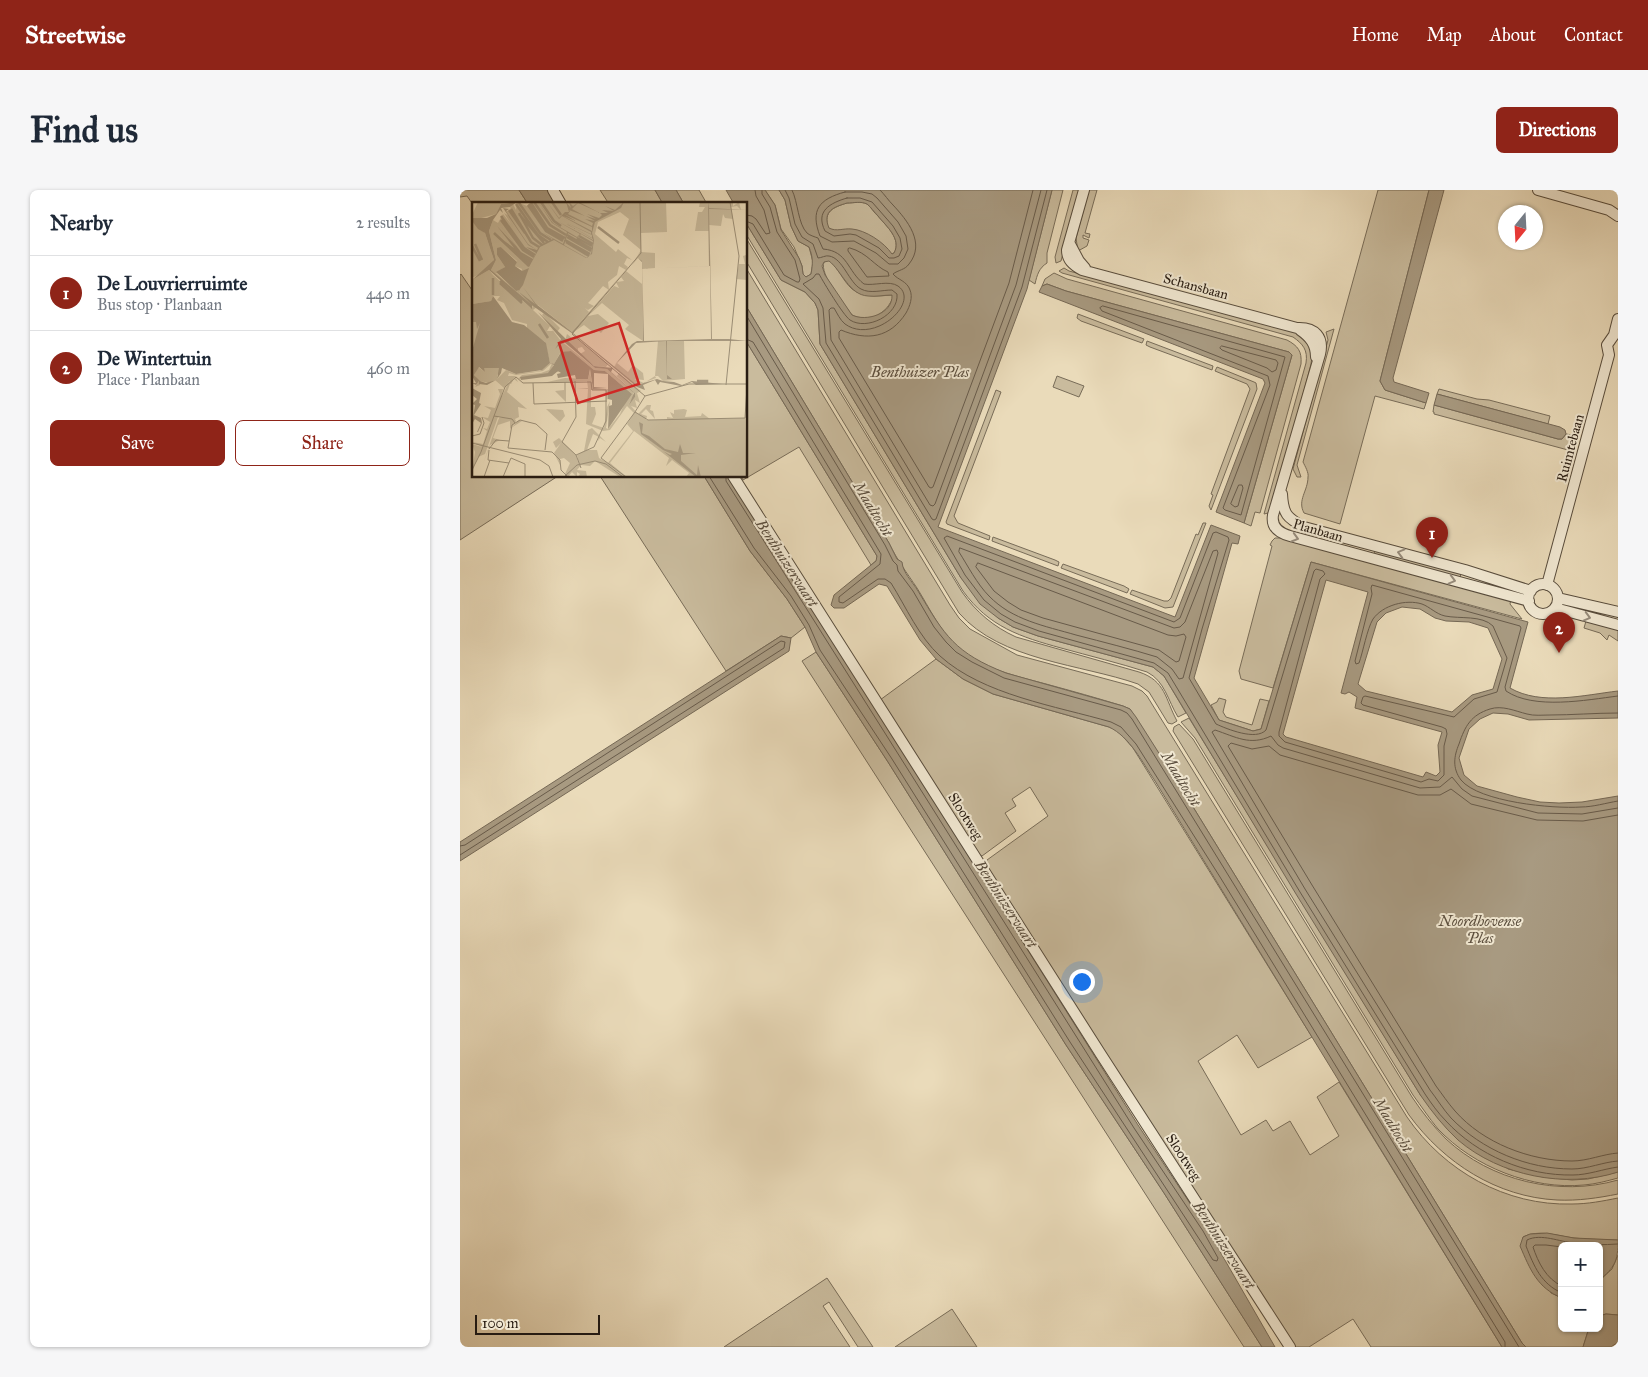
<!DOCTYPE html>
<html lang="en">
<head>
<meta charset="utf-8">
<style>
	body { margin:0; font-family:"IM FELL Great Primer",serif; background:#f6f6f7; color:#1f2937 }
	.controls { position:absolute; right:15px; bottom:15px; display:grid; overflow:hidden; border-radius:8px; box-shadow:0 1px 4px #0004 }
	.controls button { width:45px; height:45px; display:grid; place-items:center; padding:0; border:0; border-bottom:1px solid #e0e1e3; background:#fff; color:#1f2937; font:25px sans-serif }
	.compass { position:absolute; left:1038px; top:15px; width:45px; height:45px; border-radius:50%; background:#fff; box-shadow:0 1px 4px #0004; rotate:198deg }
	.scale { position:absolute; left:15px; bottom:12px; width:125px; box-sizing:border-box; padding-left:5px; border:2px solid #281c12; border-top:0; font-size:14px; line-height:18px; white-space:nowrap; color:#281c12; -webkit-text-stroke:4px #f1e8d2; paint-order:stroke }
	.you { position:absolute; left:621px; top:791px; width:18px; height:18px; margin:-12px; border:4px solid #fff; border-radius:50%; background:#1a73e8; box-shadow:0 0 0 8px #1a73e833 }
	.badge { display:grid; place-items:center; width:32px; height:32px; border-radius:50%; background:#8f2418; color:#fff; font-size:16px; font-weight:700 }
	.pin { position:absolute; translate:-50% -41px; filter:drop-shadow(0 1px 2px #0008) }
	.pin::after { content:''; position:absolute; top:26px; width:18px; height:15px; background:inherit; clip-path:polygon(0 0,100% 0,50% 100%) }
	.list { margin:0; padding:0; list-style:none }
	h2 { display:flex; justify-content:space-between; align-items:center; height:65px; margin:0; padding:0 20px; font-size:21px }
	h2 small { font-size:16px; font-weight:400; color:#747a83 }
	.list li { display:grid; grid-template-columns:32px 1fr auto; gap:15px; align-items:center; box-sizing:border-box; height:75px; padding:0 20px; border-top:1px solid #e0e1e3 }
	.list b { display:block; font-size:19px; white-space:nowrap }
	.list p { margin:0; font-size:16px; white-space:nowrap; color:#747a83 }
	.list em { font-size:16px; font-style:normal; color:#747a83 }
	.actions { display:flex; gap:10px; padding:15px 20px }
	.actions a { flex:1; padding:11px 0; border:1px solid #8f2418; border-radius:8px; text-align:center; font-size:18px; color:#8f2418 }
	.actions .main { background:#8f2418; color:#fff }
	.map { position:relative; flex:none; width:1158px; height:1157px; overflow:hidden; border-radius:8px }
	header { display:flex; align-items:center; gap:30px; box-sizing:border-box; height:70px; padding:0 25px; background:#8f2418; color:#fff }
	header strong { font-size:24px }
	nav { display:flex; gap:28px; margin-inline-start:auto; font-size:18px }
	.intro { display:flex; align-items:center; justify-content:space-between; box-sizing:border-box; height:120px; padding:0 30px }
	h1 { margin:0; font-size:35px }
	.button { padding:12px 22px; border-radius:8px; background:#8f2418; color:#fff; font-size:18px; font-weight:700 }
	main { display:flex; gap:30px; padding:0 30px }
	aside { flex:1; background:#fff; border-radius:8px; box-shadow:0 1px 4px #0004 }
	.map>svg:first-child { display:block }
	.green { fill:#c9bb9d; stroke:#786c58 }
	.water { fill:#a89a81; stroke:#756855; fill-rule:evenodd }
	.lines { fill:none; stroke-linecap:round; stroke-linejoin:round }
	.shore { stroke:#685b4a; stroke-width:1 }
	.minor-casing { stroke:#584c3c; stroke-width:12 }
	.minor { stroke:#f1e8d2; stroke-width:10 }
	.oneway { stroke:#978c7c }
	.labels { text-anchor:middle; stroke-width:4; stroke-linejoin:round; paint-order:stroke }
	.street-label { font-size:14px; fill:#281c12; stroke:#f1e8d2 }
	.water-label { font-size:15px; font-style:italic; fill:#5b4e3e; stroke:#f1e8d2 }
	.inset-river { fill:none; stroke:#a89a81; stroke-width:2.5 }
	.inset-road { fill:none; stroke:#9c8f77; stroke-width:1 }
	.view { fill:#d62828; fill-opacity:0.15; stroke:#d62828; stroke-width:2.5 }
	.inset-edge { fill:none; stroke:#281c12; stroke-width:2.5 }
</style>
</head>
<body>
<header>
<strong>Streetwise</strong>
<nav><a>Home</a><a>Map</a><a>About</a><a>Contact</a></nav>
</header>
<div class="intro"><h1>Find us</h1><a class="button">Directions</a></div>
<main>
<aside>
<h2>Nearby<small>2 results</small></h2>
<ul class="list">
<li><span class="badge">1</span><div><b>De Louvrierruimte</b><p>Bus stop · Planbaan</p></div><em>440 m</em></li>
<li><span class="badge">2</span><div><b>De Wintertuin</b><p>Place · Planbaan</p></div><em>460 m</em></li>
</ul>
<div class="actions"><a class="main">Save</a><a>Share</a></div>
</aside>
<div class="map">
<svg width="1158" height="1157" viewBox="0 0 1158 1157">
	<rect width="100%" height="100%" fill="#eadbba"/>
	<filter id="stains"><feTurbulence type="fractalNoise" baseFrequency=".004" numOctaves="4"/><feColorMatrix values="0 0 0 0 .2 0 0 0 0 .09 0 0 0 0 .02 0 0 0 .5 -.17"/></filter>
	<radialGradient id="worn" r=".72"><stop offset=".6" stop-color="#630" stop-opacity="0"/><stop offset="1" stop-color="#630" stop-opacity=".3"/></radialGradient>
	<path class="green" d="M0,0H59L68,14H14V16L7,6L0,7Z
		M140,0H195L203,14H149Z
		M216,0H239L247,14H224Z
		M305,0H319L325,10L331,36L338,51L349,57L353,72L351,84L346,87L343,84L342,76L334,57L321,39L315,15Z
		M592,0H603L587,63V73C579,78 577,85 575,94L569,90Z
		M613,0H620L601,71L596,73L595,67Z
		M629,0H637L625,43L630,44L629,48L623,45V48L629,50L627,56L618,61L616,48Z
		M918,0H969L920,191L925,200L966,213L964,219L915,206L880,334L844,323C837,310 848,301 848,287C849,283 845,276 843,272Z
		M387,13C394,13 401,11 407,14C411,17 414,23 418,26C426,36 442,49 434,63L432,64L368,38C363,21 374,17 387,13Z
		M286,33L321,90L345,102L355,113L358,120L360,154L501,388L538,428L553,437L578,446L693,477L704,486L726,523L718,527C708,511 705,491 687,482C659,473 630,466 601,458C561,447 529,437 503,401L286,44Z
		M286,48L502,402C516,422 534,437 556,447L679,482C706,491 705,509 717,531L712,534L708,533L689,502L678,494C621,474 541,471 499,423L286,71Z
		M369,70C379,79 383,91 392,99C403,108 419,106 432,105L433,107C427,124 409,133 392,125C384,114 359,84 364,72Z
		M286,78L490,415L499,428L510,439L557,465L672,496L682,501L687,506L947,927C984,981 1046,1016 1112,1014C1128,1014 1143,1011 1158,1008V1050C1143,1049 1128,1050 1114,1048C1097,1046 1079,1039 1063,1047L1091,1103L1102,1108V1138H1129L1123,1157H1066L1062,1153L730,612L670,519L663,516C637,508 612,501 586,494C556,486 523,479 498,458C480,441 470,419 457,398C447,383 437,370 429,353L286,116Z
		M604,78L609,81L838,143C849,154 854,157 851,174L812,322L804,324L846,173C848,160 843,154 833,147L602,83L599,81Z
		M594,83L607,89L827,150C838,156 842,161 841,174L800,323L795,322L791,336L784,333L832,165L829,162L606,101L587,94L582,96L585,89Z
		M1,84L14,103V286H98L0,350V85Z
		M618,124L684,149L682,153L621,131L617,128Z
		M874,139L837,275L841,287H837L833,279L868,150L866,142Z
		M286,151L417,366V370L411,375L339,257L283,290L281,286H286Z
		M687,151L753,176L752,180L690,157L686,155Z
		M757,177L794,192L796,193L797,199L751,320L749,316L753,305L751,304L790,199L787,194L755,181Z
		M597,186L624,196L619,207L593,197Z
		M979,199L1017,209L1029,210L1090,226L1088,234L977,204Z
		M536,200L541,202L494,326L498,333L530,346L529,350L487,334L486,332Z
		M974,215L1098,249H1102L1106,244L1112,245L1108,260L974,224V222H973Z
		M140,286H244L290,361L327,409L345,437L331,448L321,446L266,481Z
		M743,333H746L713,417L705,418L670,404L672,400L704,411H708L711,408L736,344L738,345Z
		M533,347L595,370L599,372L598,376L532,351Z
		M815,348H822L1051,409L1050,414L1062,429L851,372L813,498L781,489L779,481L812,356L810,355L812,351Z
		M915,360L1001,383L1000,388L914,364Z
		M603,374L664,396L669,399L667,403L601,378Z
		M1126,431L1158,440V451L1149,445L1147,450L1140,443L1124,438Z
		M356,462L428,572L606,855L704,1003L802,1157H784L342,471Z
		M476,469L503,489L533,504L649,537L658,541L673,558L852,847L798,878L777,845L738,871L781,945L806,930L813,941L830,931L850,965L879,946L857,907L879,892L1042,1157H911L893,1129L849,1157H834L525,675L527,670L588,626L570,597L552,609L556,616L545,623L556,641L522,666L519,665L420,510Z
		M759,508L766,510L763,522L766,527L792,535L800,509L809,511L801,539L793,541L759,530L751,515L757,512Z
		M729,528L961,906L1048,979L1083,987L1112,990L1128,989L1158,982V988C1147,991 1136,994 1124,995C1072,1000 1014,977 978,939C969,928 961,916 953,905L735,548L721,532Z
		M719,534L733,549L952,907C962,922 973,936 986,949C1031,991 1099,1007 1158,990V1004C1138,1008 1118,1011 1097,1010C1037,1007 984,973 949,925L713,541L714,537Z
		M1158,1065V1125L1146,1124L1139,1126V1091L1152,1079Z
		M367,1088L413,1157H398L369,1112L363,1116L390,1157H264Z
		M492,1119L517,1157H435Z"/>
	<path class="water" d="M59,0H88L97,14H68Z
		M195,0H216L224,14H203Z
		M266,0H305L315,15L321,40L339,68L342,76L343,84L346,87L351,84C353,73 353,67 349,57L338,51L331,36L325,10L319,0H592L567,99L478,337L715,427L751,335L780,346L778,354L772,353L734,488L759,530L793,541L801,539L851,372L1068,432L1050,498C1081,516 1124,505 1158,501V528L1069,530L1048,524L1033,523L1020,529L1009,539L999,568L1004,585L1017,596L1057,607L1080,612L1099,613L1122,612L1158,606V982C1106,999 1040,986 998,950C984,937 972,922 961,906L836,704L704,486L693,477L578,446L553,437L538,428L520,414L501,388L360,154L358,120L355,113L345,102L321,90L286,33V14H274ZM387,13C394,13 401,11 407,14C411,17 414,22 418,26C426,36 442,49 434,63L432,64C424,52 405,40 392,39C383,38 377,42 369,38C362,21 374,17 387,13ZM369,71C382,81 389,105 408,106C416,107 424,105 432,105C433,124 406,132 392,125L365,85L362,76L364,72ZM866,390L908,402L881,503L885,504L889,502L897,507L895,518L982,542L978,555L980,582L976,586L966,582L963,587L826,547L823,544ZM942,417L960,419L975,428L986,431L1009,432L1028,438L1042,469L1033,499L1012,505L992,522L906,501L898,494L917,432L926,423Z
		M969,0H984L933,188L934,192L969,203L966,213L925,200L920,191Z
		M587,94L606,101L829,162L832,165L784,333L756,322L805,193L803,189L579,102L582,96Z
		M286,116L429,353L437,369L442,372C443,383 452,391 458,401C485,446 495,463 546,483L663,516L670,519L676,527L730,612L1062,1153L1066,1157H1042L695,591C682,572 670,547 649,537L533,504L503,489L476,469L460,450L427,396L419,394L384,418H374L371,415L374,405L416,371L417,366L286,151Z
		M977,204L1100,237L1105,240L1106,244L1102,249H1098L974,215Z
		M244,286H269L678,935L747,1039L815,1157H802L800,1154L704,1003L606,855L428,572L356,462L345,437L327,409L290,361Z
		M321,446L331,448L329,461L0,671V652Z
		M1087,1043L1114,1048L1158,1050C1158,1072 1155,1076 1139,1091V1056H1102V1108C1077,1098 1070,1079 1060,1056L1063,1047L1070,1044Z
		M1146,1124L1158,1125V1152L1151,1157H1123L1129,1138H1139V1126Z"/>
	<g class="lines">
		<path class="shore" d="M325,0L329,8L335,34L342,47L353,54L358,68C361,68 366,65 369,66C383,68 389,93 401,99C410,104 422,100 432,100L437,104C439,125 407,141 390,130C383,125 364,93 359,84H356L353,88L343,94L359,109L363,118L366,153L472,329L474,330L476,329L562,97L587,0
			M332,0C338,12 338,34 347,43C349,45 355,47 358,48L363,59C388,61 387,81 404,94C414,96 429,90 438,96C461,112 414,155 385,134C380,130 377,123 374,118H371L369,120L371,150L470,315L473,316L475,314L556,95L581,0
			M420,0C425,5 428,10 433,15C447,30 466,53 449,74C445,80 438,80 433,84C438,90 447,91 450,100C453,107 450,116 446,123C430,148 407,151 381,140L379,142V148L469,297L471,298L473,297L549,93L573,0
			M385,2H402L412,4L417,8L438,32L446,46L448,59L444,68L438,74H429L416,63L394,51L372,52L360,46C350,20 359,9 385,2Z
			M387,8H400L412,12L433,36L440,48L442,59L439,66L434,68H429L419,58L396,45L390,44L374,46L365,41C355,21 370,13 387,8Z
			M286,25L292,26L296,29L306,44L310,43L304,20L296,6L295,0
			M286,31L293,34L324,85L337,92H339L340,89L335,70L317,42L310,17L302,4V0
			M390,58C408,63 414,76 428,82L429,86L407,87L388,61V59Z
			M643,116L825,167L781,325L765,320L763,318L810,195L808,186L642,121L640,118Z
			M286,125L425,355L433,371L437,375L438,381L453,401L474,437L486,452L496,462L512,472L544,488L661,520L667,523L672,529L1059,1157
			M286,149L293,152L421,364L420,374L379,407V412L383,413L418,389H425L431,393C446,417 459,447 480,466C523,505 596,516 651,532L661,537L676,554L760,687L1045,1152V1157
			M762,156L816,170L818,173L816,180L812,182L807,178L762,160L760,158Z
			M249,286L294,358L331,406L349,435L360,460L432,569L610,852L753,1070L757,1071L758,1068L743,1041L674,938L266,291V286
			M779,295H782L783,298L778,316L775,317L771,314Z
			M500,358L714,438L720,437L725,432L753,361L757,360L758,363L723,488L719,489L712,479L697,467C671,459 643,452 616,445C585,436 552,430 529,406C517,394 508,376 499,362Z
			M518,373L708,445L716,446L724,444L726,447L719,471L716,472L699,460L583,428L561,420L548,412L534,401L516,377Z
			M1158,506C1126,510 1074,520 1046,501L1045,497L1061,438L1060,436L912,395L911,398L912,404L895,471L896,474L899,473C903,462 907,439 913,429C923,415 946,409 962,414C970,417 976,424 985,426C1000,429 1022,425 1033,436L1047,468L1037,502L1014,509L994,527L905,506L903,507L901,513L903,515L982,537L986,539L987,544L984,556V585L978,591L969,589L961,592L825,552L819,546V542L860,389L865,384L863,381L856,379L854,381L806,540C796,551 767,539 756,534L729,488L742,439L769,350L768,347L756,342L753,343L720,428L714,432L487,346L484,348L505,385L524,410L541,424L555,432L579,441L694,473L708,483L840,702L965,904C971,913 978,923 986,931C1017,965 1066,986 1113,985C1128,985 1143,979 1158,977
			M1158,523C1135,523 1112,525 1090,525C1082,525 1074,526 1067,524C1055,521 1042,515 1030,519C1011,525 1005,536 999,554C994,566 992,578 1001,590C1019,612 1093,619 1121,617C1133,617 1146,613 1158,611
			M1158,618L1122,624L1078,623L1012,606L1002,599L992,587L980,597L960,598L823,558L818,555L811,546C790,556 776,547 755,540L752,542L845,699L970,900C977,909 983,919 991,928C1022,960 1067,979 1112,979C1128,979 1143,972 1158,971
			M1158,625L1123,631L1077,630L1011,614L991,599L980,605H958L820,565L809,556L792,559L771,553L768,556L852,695L976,896C982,904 988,913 995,921C1023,953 1070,971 1112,971C1128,971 1143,964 1158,963
			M0,656L5,655L321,451L325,452L324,458L0,665
			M1102,1057L1086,1055H1075L1073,1057C1078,1072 1086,1089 1102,1096
			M1102,1103C1081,1094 1074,1076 1066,1056L1067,1050C1081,1043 1100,1052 1114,1053C1129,1055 1144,1055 1158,1054"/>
		<defs>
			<path id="minor" d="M93,0L101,14
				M624,0L607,60C607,70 613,75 622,80L837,138C855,137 864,147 860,164L813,325C811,337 819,343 830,346L1069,411
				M1078,0L1149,20L1158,26
				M610,54L619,71L625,78
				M840,140C850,147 856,154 856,167
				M273,286L640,863L830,1157
				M822,304C823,324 827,328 844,337L1005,380L1071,401
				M1068 409a15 15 0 1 1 30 0a15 15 0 1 1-30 0Z
				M1087,395L1149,165L1147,155L1154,145L1158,129
				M1098,408L1158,422
				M1095,418L1158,435"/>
		</defs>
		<use href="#minor" class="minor-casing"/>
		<use href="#minor" class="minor"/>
	</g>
	<defs><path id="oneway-chevron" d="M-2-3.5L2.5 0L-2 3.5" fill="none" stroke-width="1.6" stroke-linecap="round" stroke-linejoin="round" transform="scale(1.25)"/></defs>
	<g class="oneway">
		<use href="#oneway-chevron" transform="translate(835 348) rotate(16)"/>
		<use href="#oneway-chevron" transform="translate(941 363) rotate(-165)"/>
		<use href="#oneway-chevron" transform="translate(992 390) rotate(15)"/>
		<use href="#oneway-chevron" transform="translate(1127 427) rotate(15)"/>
	</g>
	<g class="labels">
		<g class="street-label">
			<text transform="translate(736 96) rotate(15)" y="5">Schansbaan</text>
			<text transform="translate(1110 258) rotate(-75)" y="5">Ruimtebaan</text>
			<text transform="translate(858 340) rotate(16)" y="5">Planbaan</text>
			<text transform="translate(506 626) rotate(58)" y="5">Slootweg</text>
			<text transform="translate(724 967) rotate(57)" y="5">Slootweg</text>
		</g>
		<g class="water-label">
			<text x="460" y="187">Benthuizer Plas</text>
			<text transform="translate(413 319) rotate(59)" y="5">Maaltocht</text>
			<text transform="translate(327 373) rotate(57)" y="5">Benthuizervaart</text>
			<text transform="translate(721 589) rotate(59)" y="5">Maaltocht</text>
			<text transform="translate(546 714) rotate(57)" y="5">Benthuizervaart</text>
			<text x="1020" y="736">Noordhovense<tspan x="1020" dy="17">Plas</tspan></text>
			<text transform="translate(933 935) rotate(59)" y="5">Maaltocht</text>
			<text transform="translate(764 1055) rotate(57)" y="5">Benthuizervaart</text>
		</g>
	</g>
	<g transform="translate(12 12)">
		<rect width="275" height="275" fill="#eadbba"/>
		<path d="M6,0H41L29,2L24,12L2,18L0,13ZM45,0L55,4L59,0H194L195,30L169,31V50L183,51V66L170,67V60L166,56L160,63L169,48L151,33L157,17L148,10L126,20L123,32L144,50L146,47L160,58L155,56L152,62L156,65L154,68L147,64L145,73L136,80L137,88L131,84L118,99L116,101L122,104L116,108L113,106L117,110L100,130L66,103H62L73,111L88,126L85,130L70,113L72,111L65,105L61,108L78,124L75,129H81L79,126L89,139L123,166L135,167L161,190L162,195L156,203L163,195V191L139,169L145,174L147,171L169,189L165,191L168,201L163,198L165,206L159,204L166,212L175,203H179L178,208L181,209L183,217L174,207L169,212L175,214L174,218H204L195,217V215L201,216L198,210L202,212V208L212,207L215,208L213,215L229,214L230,211L238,217L273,216L274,275H214L217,271L200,258L194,264L197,256L162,229L157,236L138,261L155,275H148L123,259L118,264L109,263L105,268L114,269L115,275H106L108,272L105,270V275L100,270L96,275L93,272L98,261L92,256L88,257V263L82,251L89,241L84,246L81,240L87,236L104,253L107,263L105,253L112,249L116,228L120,226L134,240L128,236L126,239L127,235L121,232L115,248H125L127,256L136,261L161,229L155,222L162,211L155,204L138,228L131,229L114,222L116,187H105L116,186L115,179L94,180V200L83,189L92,188V180L71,181L93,176L116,177L118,169L121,187H136V197L134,198V188H119V205H123L124,212L120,222L132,226L135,205L138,199L134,226L136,227L148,212L157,191L160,192L133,169L122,168L99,149L88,151L79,168L86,166L90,169L46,177L50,173L69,171L77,168L80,161L71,169L44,173L37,171L36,174H44L32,186L23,178L17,181L8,179V183L3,185L7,179L2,173L6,165L13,170L11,166H27L28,171L25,173V177L34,168L44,172L68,169L78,161L73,140L55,129V122L40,118L32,101L25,98L28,94H21L19,99L0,102V78L17,68L21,73L59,106L61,105L19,68L24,58L17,29L21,18L26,21L31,12L39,22L32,11L37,14L34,9H40L38,6L41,2L44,8ZM29,45L45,59L43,64L50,67L44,89L24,71L33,65L25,53ZM228,0H261V4L267,0L269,8L265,4L259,5L261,17L253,16L251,12L249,24L237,23V29H223L226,10H230L233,5H227ZM0,19L13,31L22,58L17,67L0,76ZM274,53L275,78L264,77L267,62H273L271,54ZM154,69L170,82L171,139L153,127L157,123L130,101L116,114L126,112L137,121L129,131L125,128L122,131L112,123L103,129L142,84L147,86L144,80L152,79L149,75ZM0,115L11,123L10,131H7L2,146L8,135L5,152L0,149V118L4,120ZM95,132L101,137L103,135L136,162L134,165L122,164L108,152L113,149L110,145L106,146V150L93,139ZM186,139H212L213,177L191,179L186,174H183L184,176L165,183L142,165L145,161L156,170L161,163L171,171L172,178L162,177L172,181L183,174ZM44,176L46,180L42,177L39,182H52H38L35,190L55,207L46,205L47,215L43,217L44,219L47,218L50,219L39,226L47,218L44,219L38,227V219L26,223L21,236L28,238L18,243L11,262L27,216H31L26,215L13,252L6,255L0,270L3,250L0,242L10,245L0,240L11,242L15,229L11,226L15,227L18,220L10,215L16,216L19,208L12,204L23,206L28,192L26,187H31L29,196L37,180ZM74,207L91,208L93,214L88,220Z" fill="#c9bb9d" fill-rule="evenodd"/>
		<path d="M45,0L38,5L29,6L31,11L28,8L21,18L17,29L24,58L19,68L60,103V107L17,68L0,78L22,58L13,31L6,27L0,19V16H15L24,12L29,2ZM75,0L87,16L93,10H97L94,0L99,6L97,0L101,4L107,0L128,11L106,1L103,4L127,15L103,4L100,7L113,14L97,8L98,9L96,12L120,24L121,21L113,17L123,19L114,14L124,17L115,12L127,16L130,13L128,11H136L130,8L142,9L133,4L143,8L152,0L149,6L123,20L120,31L122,38L120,52L114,56L82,38L68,45L57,65L31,38L42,46L25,24L44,44L27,22L49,50L61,57L64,51L54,45L32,11L54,45L65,48L56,43L31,6L37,7L34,9L56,42L65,48L67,44L72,41L81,37L70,30L52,3L70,30L91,42L95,30L80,21L67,1L81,21L105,35L108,32L85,19L73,1L85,19L121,38V37L109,30L108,29L96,23L95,22L120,36V33L93,20L119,32V30L90,14L87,17L93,20L87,17ZM92,12L120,25V29L91,14L104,19ZM96,31L105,36L109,32L121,39L119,52L115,56L92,43ZM236,0L237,6L275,8L237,7L240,137H257L275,139H195V173L200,177H195L194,139L164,141L142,164L160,142L165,139H171L170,60L166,56L170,59L172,139L239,137L238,64L171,67L237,64ZM29,45L45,60L43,64L50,69L57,66L51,83L48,87L46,91L47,88L44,89L24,70L33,65L25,53V46ZM158,63L101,131L165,183L185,177L191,179L202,180L210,183L220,179L251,182L224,183L220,180L209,184L188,180L186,183L183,178L171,183L173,188L165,185L101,132L61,104L47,90L63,102L51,85L64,102L100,130ZM21,94L40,120L52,123L74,141L78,161L82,162L89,150L99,149L122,168L133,169L160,192L136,227L137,204L140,203V198L136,197V172L122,171V185L135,186L121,187L118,167L116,177H104L103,173L86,176L85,172L89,171L86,169L80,174L49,178L48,175L76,171L82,163L78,161L70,168L44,172L30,166L29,171L25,177L27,166H12L13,170L7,165L2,173L8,179L14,181L24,178L15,183L7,182V179L4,183L0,181H4L0,174V149L8,121L5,127L4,120H0V102L19,99ZM66,110L122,164L141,166L139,170L163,191V195L157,203L162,191L135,167L123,166L91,139L83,147L89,137ZM0,186L9,191L7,201L9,202L2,213L9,216L10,221L6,230H5L9,221L3,217L0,222L3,203L0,202L5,197L0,193ZM167,220L171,222L170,231L177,234L193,247L206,250L208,242L211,251H224L209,253V259L225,273L226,263L229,275H224L191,249L198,253L200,252L191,248L169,232Z" fill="#a89a81" fill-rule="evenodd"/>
		<path class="inset-river" d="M62,0L78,23L94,33M69,0L82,19L89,24M80,0L89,13M47,1L68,31L79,38M59,1L75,26L93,36M44,2L66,33L76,40M57,2L74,27L92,37M56,3L74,29L91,39M39,7L59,40L67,45M37,8L53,31M47,11L61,36L70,43M47,12L72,41M29,14L52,46L63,53M29,18L51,48L62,55M126,25L147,41M22,31L57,64M95,33L120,47M107,34L121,42M95,35L119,49M105,36L120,44M93,38L118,52M94,40L117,54M3,42L10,58M0,44L8,59M28,79L50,99M28,81L50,101M21,93V76M67,122L76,136M225,179H235V180Z"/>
		<path class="inset-road" d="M168,0L169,51L100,132L173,194M258,0L267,54M44,175L51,181L119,180M61,181L62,202M254,183L267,54M173,194L217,182H275M62,202L135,199M163,210L173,194M22,214L33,185L44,175M22,214L40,217L43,221M273,216L275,185M0,234L8,232L12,221L10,215M90,240L104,215L103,179M90,240L104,253L109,266M0,241L68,258L77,264L81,275M17,247L24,238L37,239M17,248L16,258L37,261M73,248L75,232L64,222L48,218L40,223L36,246L80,250L88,258L89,268L96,275M9,250L22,214M104,253L122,245L134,219V188H120L119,180M0,268L9,250M12,275L18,258M31,275L39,256L53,262V275M92,275L105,263L123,259L134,262L151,275M154,275L129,256L163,210L176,218L273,216"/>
		<path class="view" d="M147,121L167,182L106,201L87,141Z"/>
		<rect width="275" height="275" class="inset-edge"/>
	</g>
	<rect width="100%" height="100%" filter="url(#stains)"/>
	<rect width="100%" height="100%" fill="url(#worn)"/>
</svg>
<div class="controls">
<button>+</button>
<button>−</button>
</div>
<svg class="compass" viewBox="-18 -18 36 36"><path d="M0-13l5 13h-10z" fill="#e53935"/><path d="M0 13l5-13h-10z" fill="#747a83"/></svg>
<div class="scale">100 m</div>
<div class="you"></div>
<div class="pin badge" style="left:972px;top:368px">1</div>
<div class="pin badge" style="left:1099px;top:463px">2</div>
</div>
</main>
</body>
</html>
